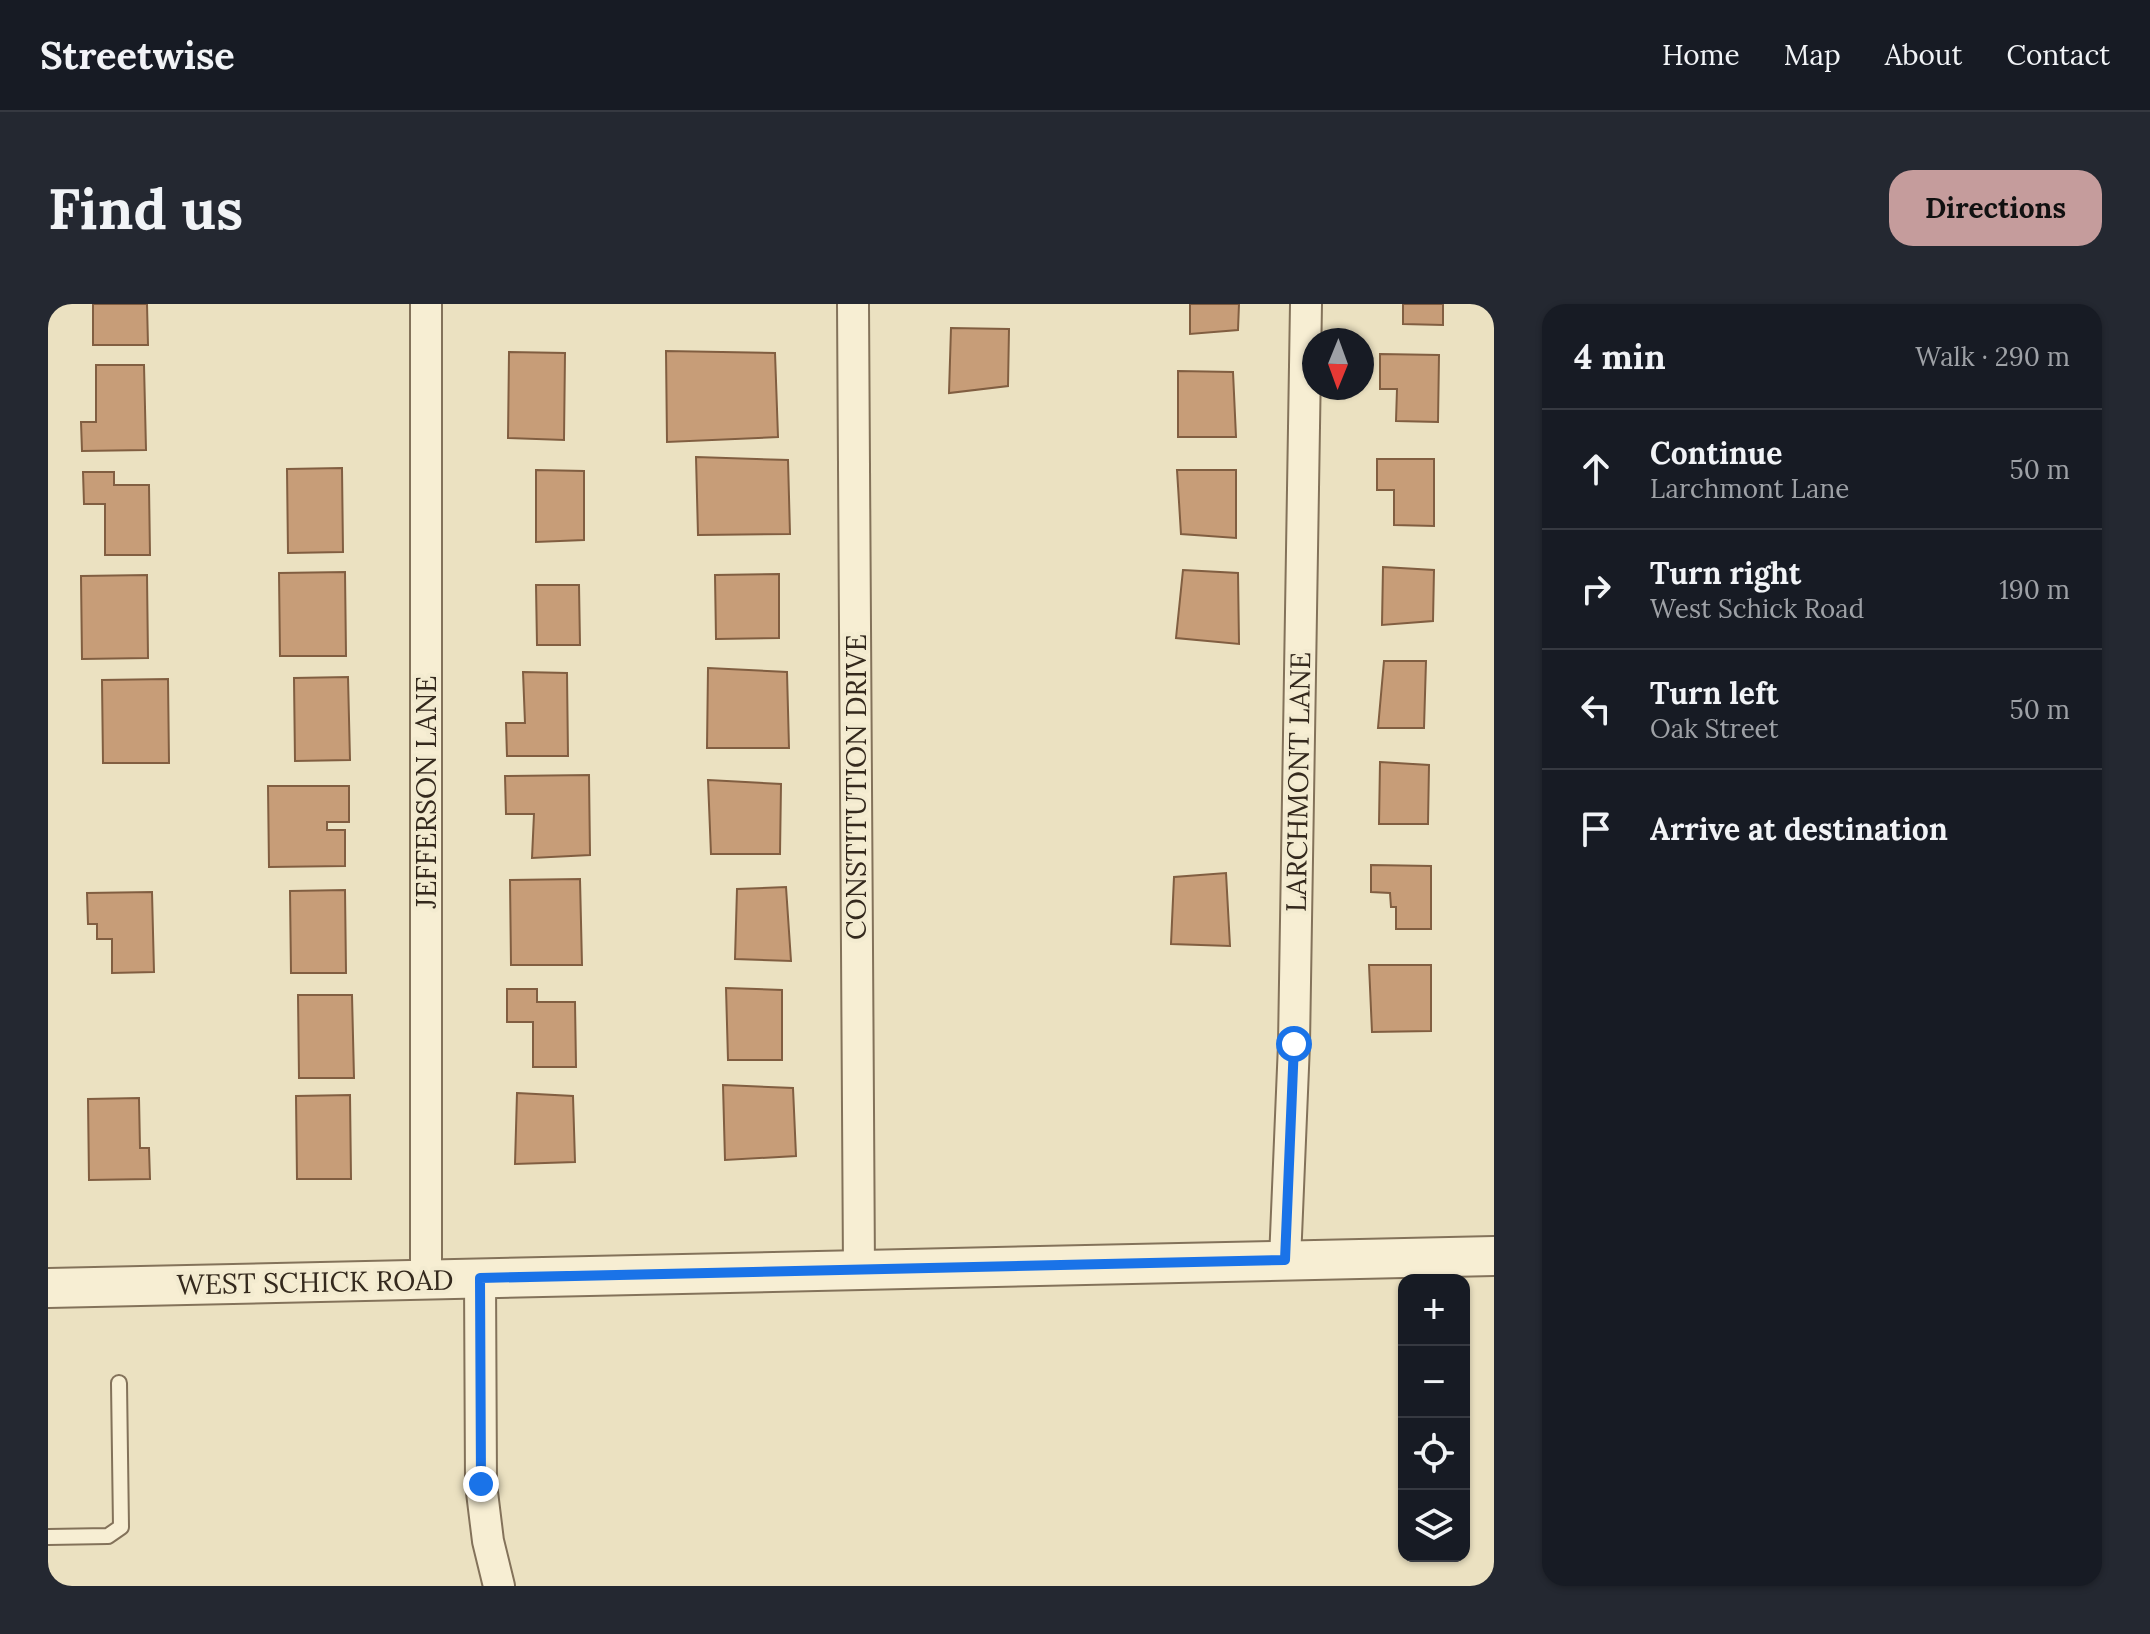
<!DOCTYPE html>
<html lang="en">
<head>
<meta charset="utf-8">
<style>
	body { margin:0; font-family:Lora,serif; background:#242831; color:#f1f3f6 }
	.controls { position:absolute; right:24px; bottom:24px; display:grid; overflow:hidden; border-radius:16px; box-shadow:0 2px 6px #0004 }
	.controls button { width:72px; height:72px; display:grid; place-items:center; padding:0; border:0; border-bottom:2px solid #363941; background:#171b24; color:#f1f3f6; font:40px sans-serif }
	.compass { position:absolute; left:1254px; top:24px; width:72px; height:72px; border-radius:50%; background:#171b24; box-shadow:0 2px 6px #0004; rotate:181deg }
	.stop { position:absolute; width:24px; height:24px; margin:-18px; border:6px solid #1a73e8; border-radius:50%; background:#fff }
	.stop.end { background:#1a73e8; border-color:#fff; box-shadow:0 2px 8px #0008 }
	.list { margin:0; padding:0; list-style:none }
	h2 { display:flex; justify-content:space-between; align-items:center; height:104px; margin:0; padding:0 32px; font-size:34px }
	h2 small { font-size:26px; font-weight:400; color:#9ea1a6 }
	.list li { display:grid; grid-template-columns:52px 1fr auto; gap:24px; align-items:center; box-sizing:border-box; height:120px; padding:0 32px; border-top:2px solid #363941 }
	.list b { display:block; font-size:30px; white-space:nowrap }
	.list p { margin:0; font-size:26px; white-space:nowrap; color:#9ea1a6 }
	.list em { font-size:26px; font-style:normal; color:#9ea1a6 }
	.icon { flex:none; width:44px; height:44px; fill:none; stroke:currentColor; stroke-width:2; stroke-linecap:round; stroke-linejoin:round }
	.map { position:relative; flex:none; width:1446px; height:1282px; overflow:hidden; border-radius:24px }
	header { display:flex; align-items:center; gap:48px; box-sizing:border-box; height:112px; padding:0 40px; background:#171b24; border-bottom:2px solid #363941 }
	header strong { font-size:38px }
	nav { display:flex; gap:44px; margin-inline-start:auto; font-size:28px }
	.intro { display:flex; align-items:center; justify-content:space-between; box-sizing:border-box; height:192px; padding:0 48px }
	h1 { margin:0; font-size:56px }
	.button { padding:20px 36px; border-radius:24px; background:#c59c9c; color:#111; font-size:28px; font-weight:700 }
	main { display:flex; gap:48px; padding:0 48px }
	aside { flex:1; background:#171b24; border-radius:24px; box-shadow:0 2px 6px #0004 }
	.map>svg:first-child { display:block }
	.building { fill:#c79d78; stroke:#815e41; stroke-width:2 }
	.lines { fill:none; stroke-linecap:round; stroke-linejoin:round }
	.service-casing { stroke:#83725a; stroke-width:18 }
	.minor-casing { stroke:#83725a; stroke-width:34 }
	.tertiary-casing { stroke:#83725a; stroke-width:42 }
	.service { stroke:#f7eed3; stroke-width:14 }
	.minor { stroke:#f7eed3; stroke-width:30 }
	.tertiary { stroke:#f7eed3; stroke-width:38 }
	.route { stroke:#1a73e8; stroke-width:10 }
	.labels { text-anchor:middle; stroke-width:8; stroke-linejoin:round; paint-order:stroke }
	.street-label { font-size:28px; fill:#34291d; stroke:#f3ebd0 }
</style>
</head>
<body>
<header>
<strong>Streetwise</strong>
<nav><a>Home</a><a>Map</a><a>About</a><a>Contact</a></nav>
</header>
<div class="intro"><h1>Find us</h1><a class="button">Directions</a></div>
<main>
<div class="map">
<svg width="1446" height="1282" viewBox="0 0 1446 1282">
	<rect width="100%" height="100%" fill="#ebe1c1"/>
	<path class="building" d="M45,0H99L100,41H45Z
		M1142,0H1191L1190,26L1142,30Z
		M1355,0H1395V21L1355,20Z
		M903,24L961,25L960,82L901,89Z
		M618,47L727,49L730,133L619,138Z
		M461,48L517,49L516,136L460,134Z
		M1332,50L1391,51L1390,118L1348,117L1349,85H1332Z
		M48,61H96L98,146L34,147L33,118H48Z
		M1130,67L1185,68L1188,133H1130Z
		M648,153L740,156L742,230L650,231Z
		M1329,155H1386V222L1346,221V186H1329Z
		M294,164L295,248L240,249L239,165Z
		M488,166L536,167V236L488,238Z
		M1129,166H1188V234L1133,230Z
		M35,168H66V181H101L102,251H57V200H36Z
		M1335,263L1386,266L1385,317L1334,321Z
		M1135,266L1190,269L1191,340L1128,334Z
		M297,268L298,352H232L231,269Z
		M731,270V334L668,335L667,271Z
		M99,271L100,354L34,355L33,272Z
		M488,281H531L532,341H489Z
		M1336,357H1378L1376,424H1330Z
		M660,364L739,368L741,444H659Z
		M475,368L519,369L520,452H459L458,419H477Z
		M300,373L302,456L247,457L246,374Z
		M120,375L121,459H55L54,376Z
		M1332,458L1381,461L1380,520H1331Z
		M541,471L542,551L484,554L486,510H458L457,472Z
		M660,476L733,480L732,550H663Z
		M220,482H301V518H279V526H297V562L221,563Z
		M1323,561L1383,562V625H1348V603H1343L1342,589L1323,588Z
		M1178,569L1182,642L1123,640L1126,573Z
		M532,575L534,661H463L462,576Z
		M738,583L743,657L687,655L689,585Z
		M297,586L298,669H243L242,587Z
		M104,588L106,668L64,669V635H49V620H40L39,589Z
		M1321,661H1383V727L1324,728Z
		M678,684L734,686V756H680Z
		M459,685H489V698H527L528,763H485V718H459Z
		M250,691H304L306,774H251Z
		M675,781L745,784L748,852L677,856Z
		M469,789L525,792L527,858L467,860Z
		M302,791L303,875H249L248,792Z
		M91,794L92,844H101L102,875L41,876L40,795Z"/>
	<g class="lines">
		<defs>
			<path id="service" d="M0,1233L60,1232L73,1223L71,1079"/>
			<path id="minor" d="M805,0L811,966
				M1237,956L1246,740L1258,0
				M432,974L433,1180L440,1237L451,1282
				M378,976V0"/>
			<path id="tertiary" d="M0,984L1446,952"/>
		</defs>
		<use href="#service" class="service-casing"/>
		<use href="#minor" class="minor-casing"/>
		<use href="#tertiary" class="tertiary-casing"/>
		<use href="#service" class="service"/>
		<use href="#minor" class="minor"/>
		<use href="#tertiary" class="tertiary"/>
	</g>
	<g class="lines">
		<path class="route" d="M433,1180L432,974L1237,956L1246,740"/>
	</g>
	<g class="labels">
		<g class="street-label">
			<text transform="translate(1250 478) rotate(-89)" y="10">LARCHMONT LANE</text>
			<text transform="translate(808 483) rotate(-90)" y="10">CONSTITUTION DRIVE</text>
			<text transform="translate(378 488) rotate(-90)" y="10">JEFFERSON LANE</text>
			<text transform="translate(267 978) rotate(-1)" y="10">WEST SCHICK ROAD</text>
		</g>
	</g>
</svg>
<div class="controls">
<button>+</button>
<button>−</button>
<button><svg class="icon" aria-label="locate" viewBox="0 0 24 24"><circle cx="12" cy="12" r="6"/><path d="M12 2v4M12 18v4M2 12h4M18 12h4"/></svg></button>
<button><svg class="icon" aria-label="layers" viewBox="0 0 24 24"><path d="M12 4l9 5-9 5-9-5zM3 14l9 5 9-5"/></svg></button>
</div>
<svg class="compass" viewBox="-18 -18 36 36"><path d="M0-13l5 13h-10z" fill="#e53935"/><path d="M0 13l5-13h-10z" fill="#9ea1a6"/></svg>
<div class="stop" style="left:1246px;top:740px"></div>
<div class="stop end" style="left:433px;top:1180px"></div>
</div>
<aside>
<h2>4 min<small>Walk · 290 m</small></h2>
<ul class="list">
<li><svg class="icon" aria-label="ahead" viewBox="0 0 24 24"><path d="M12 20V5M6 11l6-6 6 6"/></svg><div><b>Continue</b><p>Larchmont Lane</p></div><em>50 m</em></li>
<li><svg class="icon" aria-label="right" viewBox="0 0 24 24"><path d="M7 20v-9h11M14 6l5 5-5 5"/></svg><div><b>Turn right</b><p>West Schick Road</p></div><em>190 m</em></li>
<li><svg class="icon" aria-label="left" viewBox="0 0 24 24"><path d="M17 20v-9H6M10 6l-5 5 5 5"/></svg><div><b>Turn left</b><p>Oak Street</p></div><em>50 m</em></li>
<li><svg class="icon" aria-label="arrive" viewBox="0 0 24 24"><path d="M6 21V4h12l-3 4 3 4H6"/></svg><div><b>Arrive at destination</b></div></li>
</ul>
</aside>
</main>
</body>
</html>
